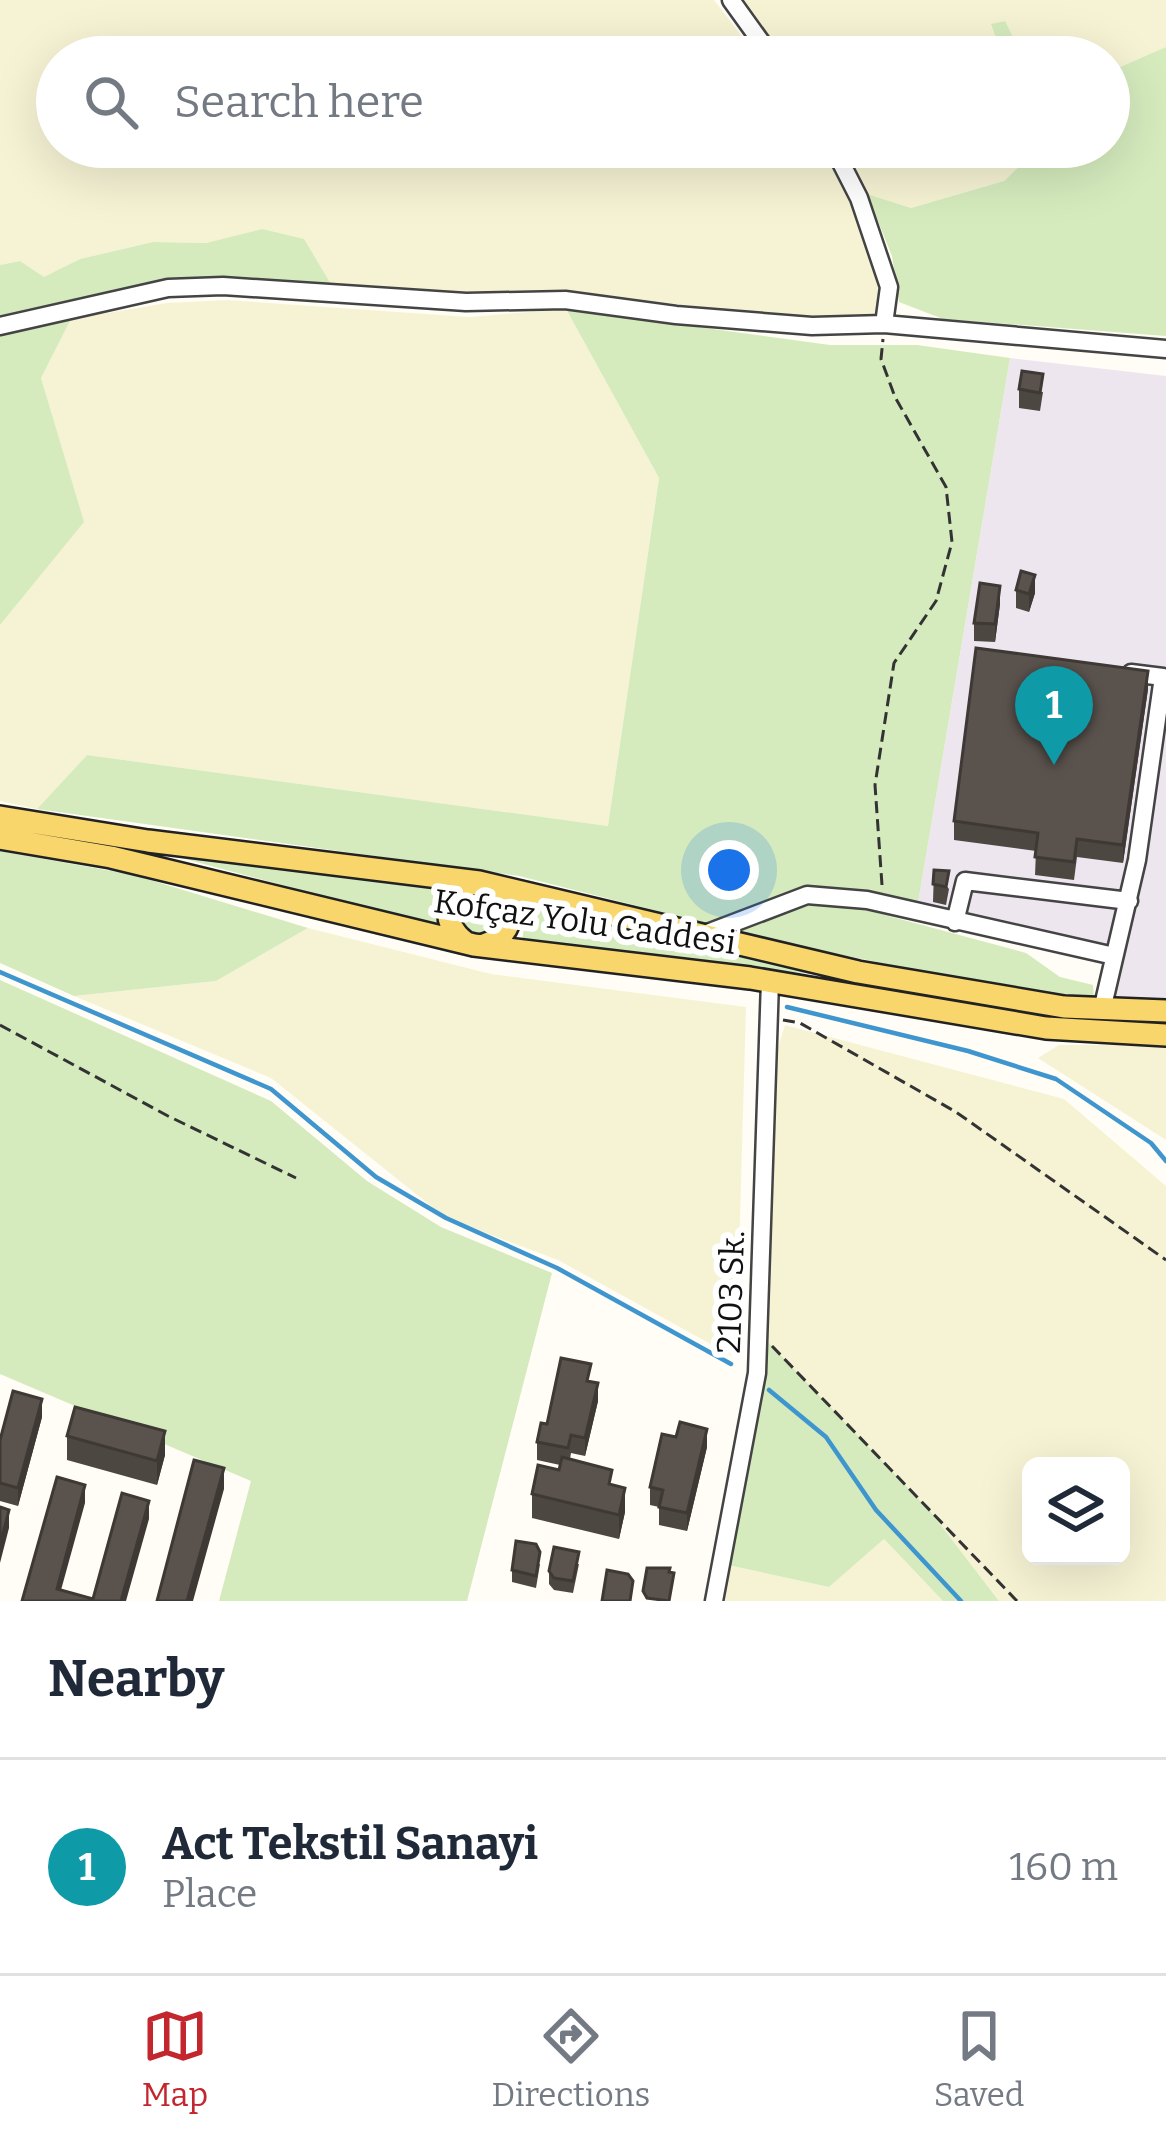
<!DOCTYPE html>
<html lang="en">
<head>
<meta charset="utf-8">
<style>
	body { margin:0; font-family:Bitter,serif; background:#f2f2f3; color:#1f2937 }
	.controls { position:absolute; right:36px; bottom:36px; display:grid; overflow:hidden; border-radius:18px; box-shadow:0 12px 48px #0002 }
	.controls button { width:108px; height:108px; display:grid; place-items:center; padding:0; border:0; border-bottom:3px solid #e0e1e3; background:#fff; color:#1f2937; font:60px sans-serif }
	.you { position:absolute; left:729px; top:870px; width:42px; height:42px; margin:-30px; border:9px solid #fff; border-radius:50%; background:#1a73e8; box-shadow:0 0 0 18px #1a73e833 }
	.badge { display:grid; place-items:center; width:78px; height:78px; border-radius:50%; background:#c4262e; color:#fff; font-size:39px; font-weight:700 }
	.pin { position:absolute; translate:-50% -99px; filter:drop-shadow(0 3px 6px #0008) }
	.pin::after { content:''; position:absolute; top:63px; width:42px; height:36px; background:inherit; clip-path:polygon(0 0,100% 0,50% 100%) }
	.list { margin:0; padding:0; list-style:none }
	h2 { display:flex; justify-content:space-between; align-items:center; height:156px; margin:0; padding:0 48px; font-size:51px }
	h2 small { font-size:39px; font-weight:400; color:#747a83 }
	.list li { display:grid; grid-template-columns:78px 1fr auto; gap:36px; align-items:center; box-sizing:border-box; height:216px; padding:0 48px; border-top:3px solid #e0e1e3 }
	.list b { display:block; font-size:45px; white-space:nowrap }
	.list p { margin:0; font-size:39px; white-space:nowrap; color:#747a83 }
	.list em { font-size:39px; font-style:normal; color:#747a83 }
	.icon { flex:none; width:66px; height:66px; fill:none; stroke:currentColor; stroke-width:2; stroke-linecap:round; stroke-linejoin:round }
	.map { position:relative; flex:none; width:1166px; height:1601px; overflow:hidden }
	.search { position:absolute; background:#fff; box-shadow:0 12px 48px #0002; left:36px; right:36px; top:36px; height:132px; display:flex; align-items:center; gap:30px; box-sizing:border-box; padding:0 42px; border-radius:66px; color:#747a83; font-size:45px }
	.sheet { height:372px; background:#fff }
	nav { display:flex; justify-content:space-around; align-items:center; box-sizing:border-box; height:168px; border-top:3px solid #e0e1e3; background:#fff; font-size:33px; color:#747a83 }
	nav a { display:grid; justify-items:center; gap:6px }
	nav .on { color:#c4262e }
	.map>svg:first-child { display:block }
	.industrial { fill:#eee6ef }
	.farmland { fill:#f6f3d4; fill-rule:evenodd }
	.green { fill:#d5ebbd }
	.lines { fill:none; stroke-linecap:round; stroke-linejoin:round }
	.stream { stroke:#3f96cf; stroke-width:4.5 }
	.minor-casing { stroke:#444; stroke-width:21 }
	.major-casing { stroke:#222; stroke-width:26 }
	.path { stroke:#333; stroke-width:3; stroke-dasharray:12 6; stroke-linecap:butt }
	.minor { stroke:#fff; stroke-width:16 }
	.major { stroke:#f9d66b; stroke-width:21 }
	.wall { fill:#4d4742 }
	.shaded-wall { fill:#3f3936 }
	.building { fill:#5a524d; stroke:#3f3936; stroke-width:3 }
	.labels { text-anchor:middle; stroke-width:12; stroke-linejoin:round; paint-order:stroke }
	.street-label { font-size:33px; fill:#111; stroke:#fff }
</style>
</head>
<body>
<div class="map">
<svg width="1166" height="1601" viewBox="0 0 1166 1601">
	<rect width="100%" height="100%" fill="#fffdf5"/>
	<path class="industrial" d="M1010,358L1166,376V998L1116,1000L1113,956L917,909Z"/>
	<path class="farmland" d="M0,0H714L758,57H57V147H822L851,198L878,278L877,315L815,319L563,292L464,295L332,286L262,229L206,243L153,242L80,259L44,278L20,261L0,265Z
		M741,0H1166V47L1109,74V57H1023L1004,21L991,25L1002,57H784Z
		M843,147H1025L1030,156L1004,181L911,208L867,194Z
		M227,300L469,317L566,309L659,478L608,826L87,755L37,809L0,801V625L83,522L41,378L71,319L167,303Z
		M308,928L491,974L746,1007L736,1358L558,1260L446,1218L271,1078L74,996L216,981Z
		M785,1025L1064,1099L1166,1186V1601H999L930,1511L766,1340L776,1054ZM1031,1466H1121V1556H1031Z
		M1059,1045H1166V1140L1038,1058Z
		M884,1539L943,1601H721L728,1565L829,1587Z"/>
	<path class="green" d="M1005,21L1023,57H1002L991,24Z
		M1166,47V336L943,319L899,302L892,256L867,194L911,208L1004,181L1030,156L1025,147H1109V72Z
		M262,229L304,239L332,286L223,279L0,320V265L20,261L44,277L80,259L153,242L206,243Z
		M566,309L830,345H917L1010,358L917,909L806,891L713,925L519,876L37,809L87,755L608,826L659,478Z
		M71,319L41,378L84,522L0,625V336Z
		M0,851L134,875L308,928L216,981L74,996L0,963Z
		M159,852L442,887L436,926Z
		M459 914a21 21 0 1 1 42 0a21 21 0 1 1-42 0Z
		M528,902L819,975L522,941Z
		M844,904L1026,953L1060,977L1093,985L1094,997L1007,989L732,932L800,905Z
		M0,980L271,1101L367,1181L441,1227L552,1273L467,1601H219L251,1481L0,1374Z
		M766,1340L930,1511L999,1601H943L884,1539L829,1587L728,1565Z"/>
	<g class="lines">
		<path class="stream" d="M0,972L271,1089L376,1177L446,1218L557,1268L731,1364
			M787,1007L968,1051L1056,1079L1151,1143L1166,1161
			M769,1390L826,1437L876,1510L961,1601"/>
		<defs>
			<path id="minor" d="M731,0L772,57
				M833,147L859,198L889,287L884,324
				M0,326L168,288L223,286L466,302L565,300L676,315L812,326L884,324L1166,349
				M955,922L965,881L1129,901
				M702,935L807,895L867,900L1114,956
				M1102,1010L1137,860L1163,677L1131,673
				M714,1601L757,1373L770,981"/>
			<path id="major" d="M0,817L148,841L479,882L858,972L1064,1007L1166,1011
				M0,838L111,857L474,945L750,978L1046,1028L1166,1035
				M465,942C438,922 446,888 479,882
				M484,945C512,936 518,910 499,889"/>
		</defs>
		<use href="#minor" class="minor-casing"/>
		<use href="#major" class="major-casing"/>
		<path class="path" d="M882,885L875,785L894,663L936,601L952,542L946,487L895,397L881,359L883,339
			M783,1020L800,1023L956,1112L1166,1260
			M0,1025L168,1116L296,1178
			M772,1346L1017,1601"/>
		<use href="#minor" class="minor"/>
		<use href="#major" class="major"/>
	</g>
	<path class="wall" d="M1019,389L1043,392L1040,411L1019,408Z
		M1016,590L1035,593L1029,612L1016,608Z
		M1000,604L995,642L974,641V623Z
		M1148,689L1123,863L1077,857L1074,880L1035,875L1036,851L954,840V821Z
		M934,870L949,889L946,905L933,902Z
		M591,1382L598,1401L585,1456L571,1453L570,1459L612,1485L625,1512L619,1539L532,1518V1494L559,1470L560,1465L537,1460V1442L547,1424Z
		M42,1417L18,1506L0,1501V1440Z
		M67,1436L165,1455L157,1485L67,1460Z
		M707,1447L687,1531L659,1525V1507L650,1505V1487Z
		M540,1564L536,1588L512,1582V1570Z
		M579,1564L573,1593L554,1590L549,1584V1571Z"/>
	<path class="shaded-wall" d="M1035,575V593L1029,612V594Z
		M1000,586V604L995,642V624Z
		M1148,671V689L1123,863V845Z
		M598,1383V1401L585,1456V1438Z
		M42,1399V1417L18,1506V1488Z
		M707,1429V1447L687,1531V1513Z
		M165,1431V1455L157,1485V1461Z
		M224,1468V1489L193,1601H187Z
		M85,1485V1503L58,1601L57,1589Z
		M625,1488V1512L619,1539V1515Z
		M149,1501V1519L126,1601H121Z
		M9,1510V1528L0,1563V1545Z"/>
	<path class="building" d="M1022,371L1043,374L1040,393L1019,389Z
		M1021,571L1035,575L1029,594L1016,590Z
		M980,583L1000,586L995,624L974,623Z
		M976,648L1148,671L1123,845L1077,839L1074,862L1035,857L1038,833L954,821Z
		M934,870L949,871L946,887L933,884Z
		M561,1358L591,1364L587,1381L598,1383L585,1438L571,1435L568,1448L537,1442L541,1423L547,1424Z
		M13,1391L42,1399L18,1488L0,1483V1440Z
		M75,1407L165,1431L157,1461L67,1436Z
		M680,1422L707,1429L687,1513L659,1507L663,1490L650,1487L662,1434L676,1437Z
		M562,1457L612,1470L609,1484L625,1488L619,1515L532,1494L538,1465L559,1470Z
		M194,1460L224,1468L187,1601H157Z
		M57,1477L85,1485L57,1589L93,1599L122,1493L149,1501L121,1601H22Z
		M0,1507L9,1510L0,1545Z
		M516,1541L536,1544L540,1552L536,1576L512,1570Z
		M554,1547L579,1552L573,1581L554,1578L549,1571Z
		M647,1568H670L669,1572L674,1573L669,1601L647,1598L643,1591Z
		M607,1570L628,1574L633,1581L630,1601H602Z"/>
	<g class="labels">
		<g class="street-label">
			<text transform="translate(585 921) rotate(8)" y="12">Kofçaz Yolu Caddesi</text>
			<text transform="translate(730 1292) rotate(-88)" y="12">2103 Sk.</text>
		</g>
	</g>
</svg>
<div class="controls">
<button><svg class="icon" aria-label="layers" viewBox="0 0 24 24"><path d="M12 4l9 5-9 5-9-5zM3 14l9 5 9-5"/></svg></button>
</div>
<div class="you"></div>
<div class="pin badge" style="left:1054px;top:765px;background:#0f9aa8">1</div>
<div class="search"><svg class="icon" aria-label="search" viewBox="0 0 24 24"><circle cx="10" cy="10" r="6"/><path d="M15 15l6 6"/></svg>Search here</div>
</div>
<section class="sheet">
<h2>Nearby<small></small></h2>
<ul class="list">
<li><span class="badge" style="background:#0f9aa8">1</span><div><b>Act Tekstil Sanayi</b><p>Place</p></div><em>160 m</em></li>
</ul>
</section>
<nav>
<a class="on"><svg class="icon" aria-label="map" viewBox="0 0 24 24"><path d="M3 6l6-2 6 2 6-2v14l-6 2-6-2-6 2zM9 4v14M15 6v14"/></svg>Map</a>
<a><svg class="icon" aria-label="directions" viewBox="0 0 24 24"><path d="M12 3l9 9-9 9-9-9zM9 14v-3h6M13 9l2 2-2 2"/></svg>Directions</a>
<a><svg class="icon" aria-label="saved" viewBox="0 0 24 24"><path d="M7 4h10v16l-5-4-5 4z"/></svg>Saved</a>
</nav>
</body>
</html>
